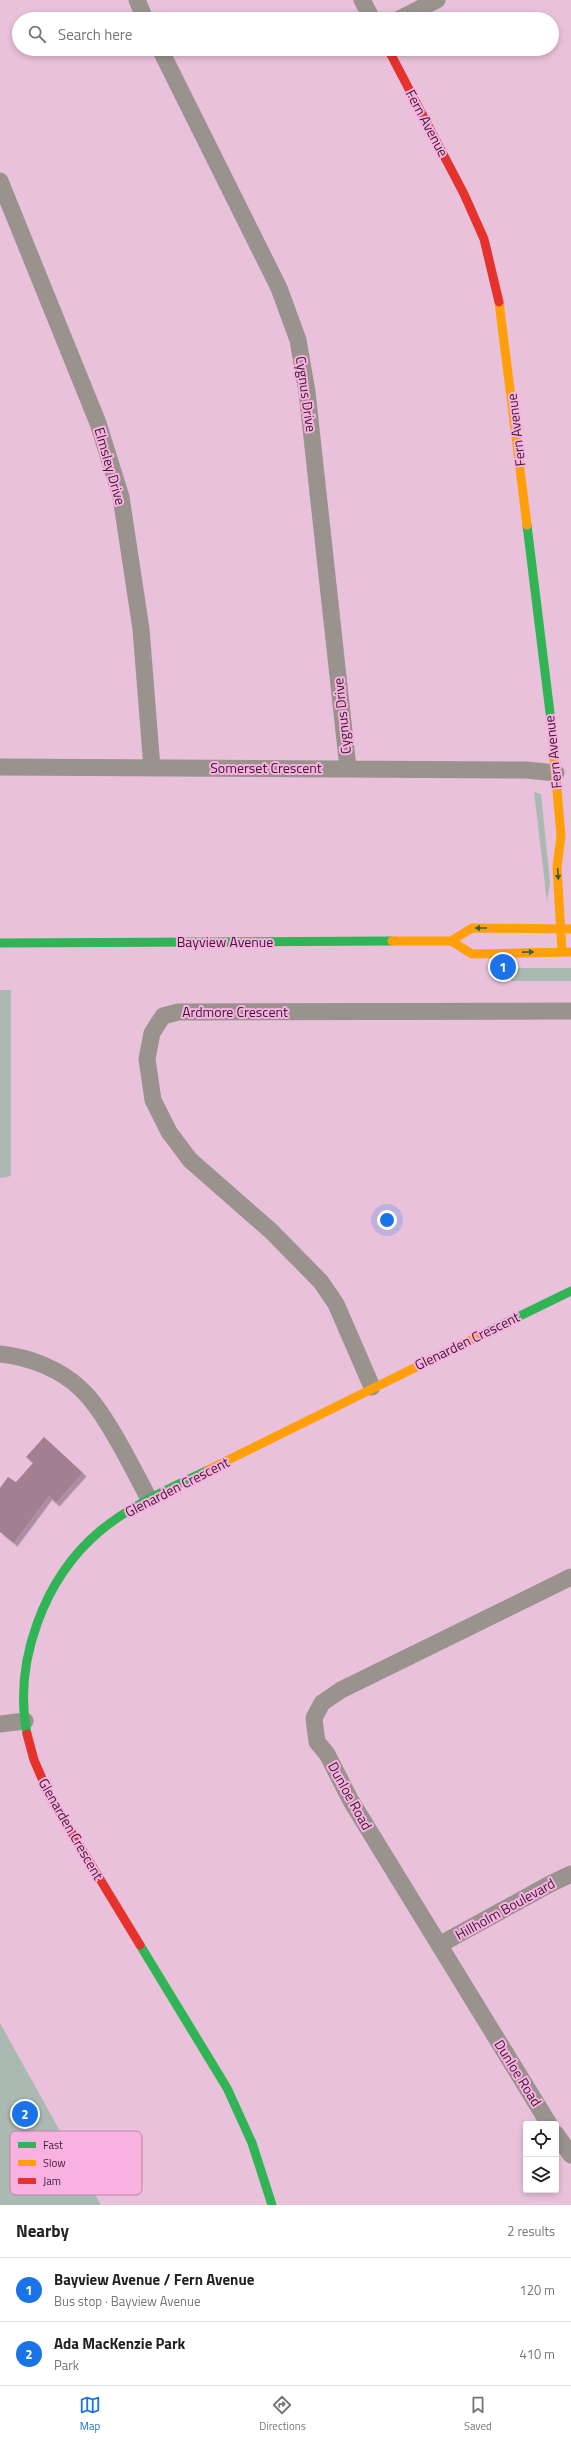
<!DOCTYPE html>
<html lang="en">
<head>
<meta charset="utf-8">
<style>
	body { margin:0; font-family:"Titillium Web",sans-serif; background:#f6f6f6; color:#222 }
	.controls { position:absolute; right:12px; bottom:12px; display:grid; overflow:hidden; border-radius:4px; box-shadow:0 2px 6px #0003 }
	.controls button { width:36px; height:36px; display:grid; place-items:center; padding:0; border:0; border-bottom:1px solid #e0e0e0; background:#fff; color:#222; font:20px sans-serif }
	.you { position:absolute; left:387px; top:1220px; width:14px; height:14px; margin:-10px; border:3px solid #fff; border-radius:50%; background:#1a73e8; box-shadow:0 0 0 6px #1a73e833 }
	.badge { display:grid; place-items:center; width:26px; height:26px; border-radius:50%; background:#1a73e8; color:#fff; font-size:13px; font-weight:700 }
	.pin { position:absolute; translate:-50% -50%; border:2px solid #fff; box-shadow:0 1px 4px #0006 }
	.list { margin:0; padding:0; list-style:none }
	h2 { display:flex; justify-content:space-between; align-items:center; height:52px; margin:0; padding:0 16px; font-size:17px }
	h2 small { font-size:13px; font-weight:400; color:#767676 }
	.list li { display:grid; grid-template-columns:26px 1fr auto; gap:12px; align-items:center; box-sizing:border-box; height:64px; padding:0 16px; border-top:1px solid #e0e0e0 }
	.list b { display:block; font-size:15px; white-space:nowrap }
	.list p { margin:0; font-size:13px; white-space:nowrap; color:#767676 }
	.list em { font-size:13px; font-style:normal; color:#767676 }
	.icon { flex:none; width:22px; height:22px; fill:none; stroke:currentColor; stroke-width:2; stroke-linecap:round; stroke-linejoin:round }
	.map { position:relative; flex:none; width:571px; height:2205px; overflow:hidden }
	.search { position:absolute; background:#fff; box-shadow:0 2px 6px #0003; left:12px; right:12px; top:12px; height:44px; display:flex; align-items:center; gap:10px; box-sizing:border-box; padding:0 14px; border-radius:22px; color:#767676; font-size:15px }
	.sheet { height:180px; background:#fff }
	nav { display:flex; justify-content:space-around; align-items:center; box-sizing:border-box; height:56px; border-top:1px solid #e0e0e0; background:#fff; font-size:11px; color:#767676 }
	nav a { display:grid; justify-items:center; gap:2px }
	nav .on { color:#1a73e8 }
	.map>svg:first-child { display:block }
	.green { fill:#abb9b3 }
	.building { fill:#a28091; filter:url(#shadow) }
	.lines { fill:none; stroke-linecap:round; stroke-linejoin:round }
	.street { stroke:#9a928c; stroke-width:17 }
	.fast { stroke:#30b455; stroke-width:9 }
	.slow { stroke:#ff9f0a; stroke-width:9 }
	.jam { stroke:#e5322d; stroke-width:9 }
	.oneway { fill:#346141 }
	.labels { text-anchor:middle; stroke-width:4; stroke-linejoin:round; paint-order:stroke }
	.street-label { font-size:14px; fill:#381d30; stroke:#f9b1e1 }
	.key { fill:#f9b1e1; stroke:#bf85ac; stroke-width:1 }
	.key-label { font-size:11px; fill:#381d30 }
</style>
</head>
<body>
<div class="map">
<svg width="571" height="2205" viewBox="0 0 571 2205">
	<defs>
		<filter id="shadow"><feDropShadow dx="3.5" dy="3.5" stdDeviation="0" flood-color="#0004"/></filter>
	</defs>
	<rect width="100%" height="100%" fill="#e9c1db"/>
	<path class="green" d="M534,792L541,794L550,882L547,902Z
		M511,968H571V981H511Z
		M0,990H11V1176L0,1178Z
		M0,2023L101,2205H0Z"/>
	<path class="building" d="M44,1437L83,1473L56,1503L49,1496L14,1543L0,1532V1488L8,1477L16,1482L33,1463L26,1457Z"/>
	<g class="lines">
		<path class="street" d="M137,0L145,19
			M362,0L372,19
			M399,19L437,0
			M160,49L279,288L298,340L307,392L348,768
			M0,181L98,423L121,497L141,629L152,768
			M0,767L526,770L556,773
			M0,1354C29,1357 61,1369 82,1390C106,1413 133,1469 149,1499
			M372,1387L336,1304L321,1282L271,1231L190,1160L169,1132L153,1100L147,1059L152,1033L163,1016L178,1012L571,1011
			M0,1724L25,1721
			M439,1945L550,1884L571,1874
			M549,2124L351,1801L327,1754L317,1742L315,1727L314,1718L322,1703L341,1690L571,1577
			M556,2134L571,2155"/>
		<path class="fast" d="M527,525L551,721
			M0,943L392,941
			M483,1334L571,1291
			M27,1734C13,1662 44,1578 100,1531C131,1505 171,1488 208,1470
			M140,1945L227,2088L252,2143L272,2205"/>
		<path class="slow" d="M499,302L527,525
			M551,721L561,836L557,867L562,952
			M392,941H451L472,928L571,929
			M451,941L472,954L571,952
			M208,1470L483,1334"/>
		<path class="jam" d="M388,49L464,194L484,239L499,302
			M27,1734L34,1760L50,1797L140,1945"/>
	</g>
	<defs><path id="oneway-solid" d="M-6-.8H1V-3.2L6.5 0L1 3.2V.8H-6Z"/></defs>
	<g class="oneway">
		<use href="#oneway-solid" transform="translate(558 874) rotate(86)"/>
		<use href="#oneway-solid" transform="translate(481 928) rotate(-180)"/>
		<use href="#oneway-solid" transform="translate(528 952) rotate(-1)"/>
	</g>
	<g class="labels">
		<g class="street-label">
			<text transform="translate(427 123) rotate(62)" y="5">Fern Avenue</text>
			<text transform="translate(306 394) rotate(82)" y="5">Cygnus Drive</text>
			<text transform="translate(516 430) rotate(-97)" y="5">Fern Avenue</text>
			<text transform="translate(110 466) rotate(74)" y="5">Elmsley Drive</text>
			<text transform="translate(342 716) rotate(-96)" y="5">Cygnus Drive</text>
			<text transform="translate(553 752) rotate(-96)" y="5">Fern Avenue</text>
			<text x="266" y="773">Somerset Crescent</text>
			<text x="225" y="947">Bayview Avenue</text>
			<text x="235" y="1017">Ardmore Crescent</text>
			<text transform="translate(467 1341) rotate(-26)" y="5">Glenarden Crescent</text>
			<text transform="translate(177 1487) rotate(-27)" y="5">Glenarden Crescent</text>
			<text transform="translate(350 1796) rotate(61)" y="5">Dunloe Road</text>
			<text transform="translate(71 1829) rotate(60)" y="5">Glenarden Crescent</text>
			<text transform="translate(505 1909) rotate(-29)" y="5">Hillholm Boulevard</text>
			<text transform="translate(518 2073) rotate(58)" y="5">Dunloe Road</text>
		</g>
	</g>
	<rect x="10" y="2131" width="132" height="64" rx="6" class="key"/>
	<rect x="18" y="2142" width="18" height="6" fill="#30b455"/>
	<rect x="18" y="2160" width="18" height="6" fill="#ff9f0a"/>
	<rect x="18" y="2178" width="18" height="6" fill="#e5322d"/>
	<g class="key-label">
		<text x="43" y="2149">Fast</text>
		<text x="43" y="2167">Slow</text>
		<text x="43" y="2185">Jam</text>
	</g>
</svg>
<div class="controls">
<button><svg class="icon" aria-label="locate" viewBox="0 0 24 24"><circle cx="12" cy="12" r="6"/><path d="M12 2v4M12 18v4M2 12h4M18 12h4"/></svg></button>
<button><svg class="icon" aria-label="layers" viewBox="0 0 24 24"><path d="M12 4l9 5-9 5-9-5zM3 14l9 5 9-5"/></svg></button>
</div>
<div class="you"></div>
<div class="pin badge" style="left:503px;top:967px">1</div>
<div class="pin badge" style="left:25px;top:2114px">2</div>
<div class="search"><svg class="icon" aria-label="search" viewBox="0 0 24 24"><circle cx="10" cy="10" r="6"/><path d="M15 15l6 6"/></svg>Search here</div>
</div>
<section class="sheet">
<h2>Nearby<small>2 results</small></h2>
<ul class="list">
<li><span class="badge">1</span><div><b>Bayview Avenue / Fern Avenue</b><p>Bus stop · Bayview Avenue</p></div><em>120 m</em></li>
<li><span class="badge">2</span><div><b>Ada MacKenzie Park</b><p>Park</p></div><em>410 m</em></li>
</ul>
</section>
<nav>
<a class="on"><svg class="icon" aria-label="map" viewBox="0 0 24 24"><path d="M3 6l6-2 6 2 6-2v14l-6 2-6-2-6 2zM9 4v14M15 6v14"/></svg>Map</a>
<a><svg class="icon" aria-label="directions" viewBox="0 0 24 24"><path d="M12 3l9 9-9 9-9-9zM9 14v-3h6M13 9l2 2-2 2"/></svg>Directions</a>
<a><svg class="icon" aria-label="saved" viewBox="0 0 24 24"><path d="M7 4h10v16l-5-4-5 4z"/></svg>Saved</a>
</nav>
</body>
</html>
